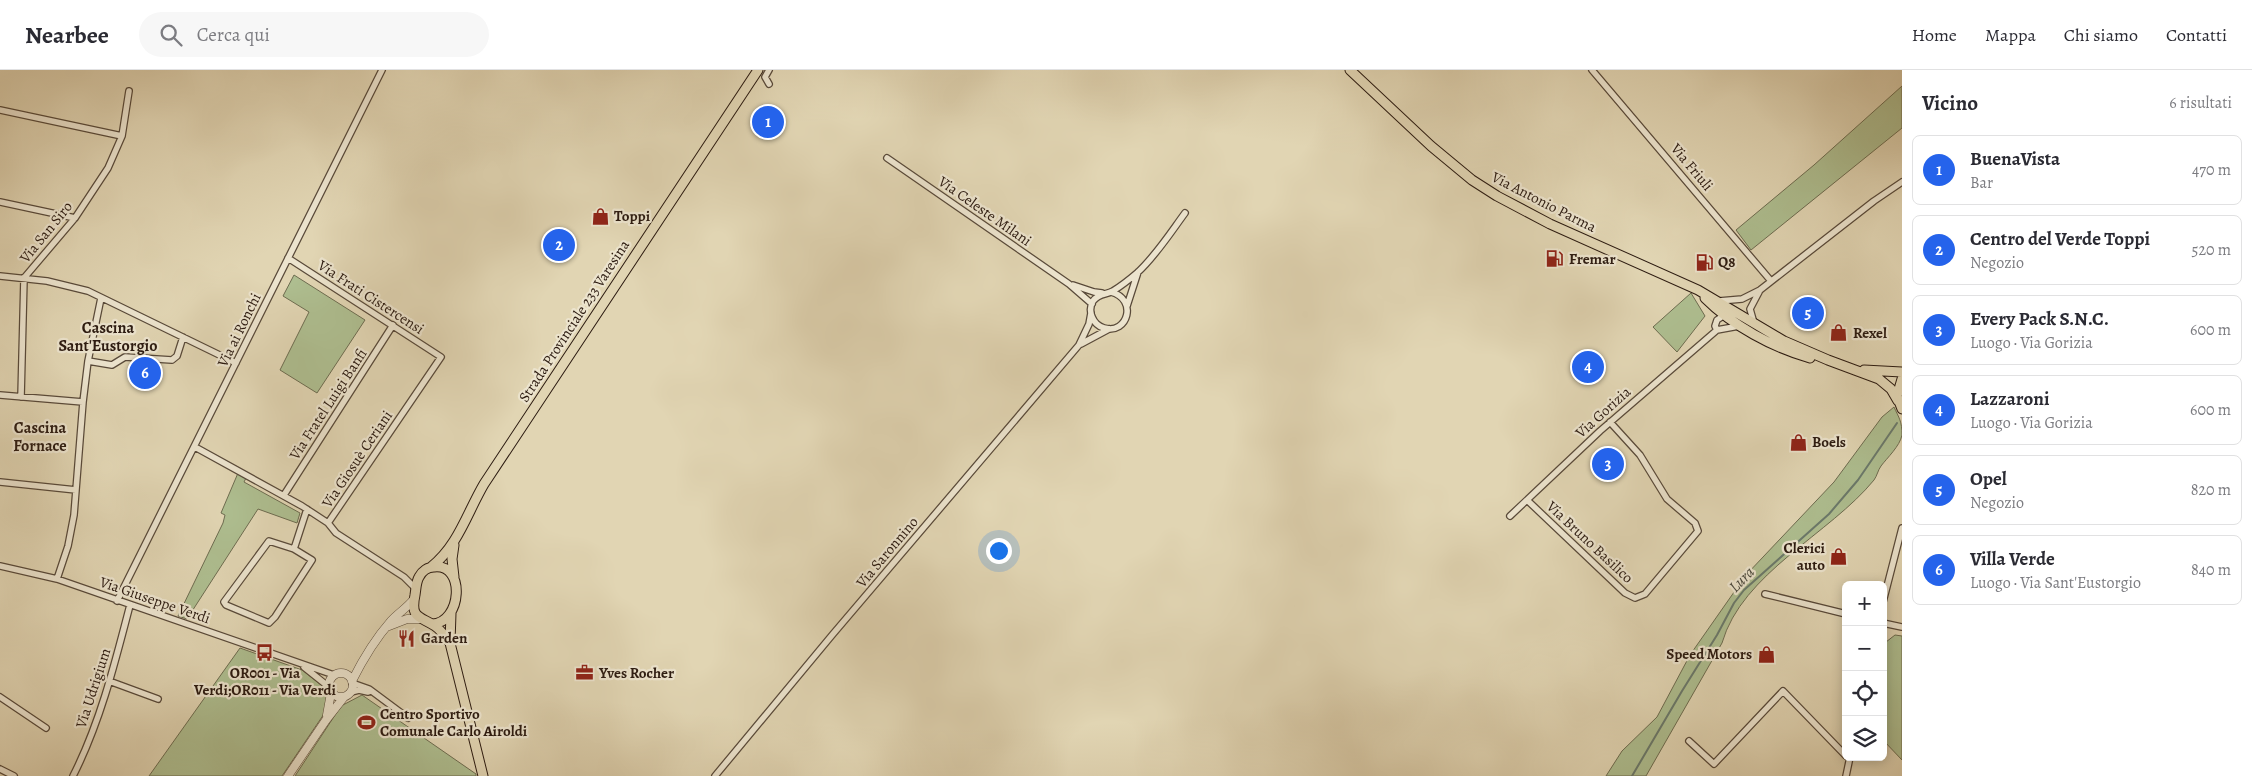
<!DOCTYPE html>
<html lang="it">
<head>
<meta charset="utf-8">
<style>
	body { margin:0; font-family:Alegreya,serif; background:#f7f7f7; color:#2b2b33 }
	.controls { position:absolute; right:15px; bottom:15px; display:grid; overflow:hidden; border-radius:8px; box-shadow:0 2px 12px #0003 }
	.controls button { width:45px; height:45px; display:grid; place-items:center; padding:0; border:0; border-bottom:1px solid #e1e1e2; background:#fff; color:#2b2b33; font:25px sans-serif }
	.you { position:absolute; left:998px; top:480px; width:18px; height:18px; margin:-12px; border:4px solid #fff; border-radius:50%; background:#1a73e8; box-shadow:0 0 0 8px #1a73e833 }
	.badge { display:grid; place-items:center; width:32px; height:32px; border-radius:50%; background:#2563eb; color:#fff; font-size:16px; font-weight:700 }
	.pin { position:absolute; translate:-50% -50%; border:2px solid #fff; box-shadow:0 1px 5px #0006 }
	.list { margin:0; padding:0; list-style:none }
	h2 { display:flex; justify-content:space-between; align-items:center; height:65px; margin:0; padding:0 20px; font-size:21px }
	h2 small { font-size:16px; font-weight:400; color:#7c7c81 }
	.list li { display:grid; grid-template-columns:32px 1fr auto; gap:15px; align-items:center; box-sizing:border-box; height:70px; margin:0 10px 10px; padding:0 10px; border:1px solid #e1e1e2; border-radius:8px }
	.list b { display:block; font-size:19px; white-space:nowrap }
	.list p { margin:0; font-size:16px; white-space:nowrap; color:#7c7c81 }
	.list em { font-size:16px; font-style:normal; color:#7c7c81 }
	.icon { flex:none; width:28px; height:28px; fill:none; stroke:currentColor; stroke-width:2; stroke-linecap:round; stroke-linejoin:round }
	.map { position:relative; flex:none; width:1902px; height:706px; overflow:hidden }
	header { display:flex; align-items:center; gap:30px; box-sizing:border-box; height:70px; padding:0 25px; background:#fff; border-bottom:1px solid #e1e1e2 }
	header strong { font-size:24px }
	nav { display:flex; gap:28px; margin-inline-start:auto; font-size:18px }
	.search { width:350px; height:45px; background:#f7f7f7; display:flex; align-items:center; gap:12px; box-sizing:border-box; padding:0 18px; border-radius:28px; color:#7c7c81; font-size:19px }
	main { display:flex }
	aside { flex:1; background:#fff }
	.map>svg:first-child { display:block }
	.green { fill:#aebe90; stroke:#6d6c50 }
	.lines { fill:none; stroke-linecap:round; stroke-linejoin:round }
	.stream { stroke:#6b7a6c; stroke-width:2 }
	.minor-casing { stroke:#594a3a; stroke-width:8 }
	.tertiary-casing { stroke:#594a3a; stroke-width:9 }
	.primary-casing { stroke:#2c1b11; stroke-width:11 }
	.minor { stroke:#ece4ce; stroke-width:5.5 }
	.tertiary { stroke:#ece4ce; stroke-width:8 }
	.primary { stroke:#e1d5b3; stroke-width:9 }
	.labels { text-anchor:middle; stroke-width:4.5; stroke-linejoin:round; paint-order:stroke }
	.street-label { font-size:15px; fill:#2c1b11; stroke:#ece4ce }
	.poi-label { font-size:15px; font-weight:bold; fill:#2c1b11; stroke:#ece4ce; text-anchor:start }
	.neighbourhood-label { font-size:16px; font-weight:bold; fill:#2c1b11; stroke:#ece4ce }
	.water-label { font-size:16px; font-style:italic; fill:#4c4a3f; stroke:#ece4ce }
</style>
</head>
<body>
<header>
<strong>Nearbee</strong>
<div class="search"><svg class="icon" aria-label="search" viewBox="0 0 24 24"><circle cx="10" cy="10" r="6"/><path d="M15 15l6 6"/></svg>Cerca qui</div>
<nav><a>Home</a><a>Mappa</a><a>Chi siamo</a><a>Contatti</a></nav>
</header>
<main>
<div class="map">
<svg width="1902" height="706" viewBox="0 0 1902 706">
	<rect width="100%" height="100%" fill="#e1d5b3"/>
	<filter id="stains"><feTurbulence type="fractalNoise" baseFrequency=".004" numOctaves="4"/><feColorMatrix values="0 0 0 0 .2 0 0 0 0 .09 0 0 0 0 .02 0 0 0 .5 -.17"/></filter>
	<radialGradient id="worn" r=".72"><stop offset=".6" stop-color="#630" stop-opacity="0"/><stop offset="1" stop-color="#630" stop-opacity=".3"/></radialGradient>
	<path class="green" d="M1902,16V58L1751,180L1736,160L1814,95Z
		M294,205L365,250L317,323L280,300L309,242L283,226Z
		M1691,223L1705,246L1677,282L1653,257Z
		M1894,337C1899,348 1902,351 1902,365C1900,376 1887,388 1881,396C1878,400 1877,406 1874,410C1830,464 1742,503 1722,573L1646,706H1606L1622,681L1657,647L1690,585L1746,505L1834,412L1882,347Z
		M238,403L246,408L244,412L300,443L297,453L258,439L187,549L178,546L223,453L225,445L221,443Z
		M1895,565L1902,566V690L1883,670V582L1886,572Z
		M240,578L302,600L321,615L327,624L326,641L282,706H149Z
		M362,625L476,704V706H295L341,636Z"/>
	<g class="lines">
		<path class="stream" d="M1632,706L1682,621L1717,565L1734,533L1744,520L1829,444L1858,410L1897,353"/>
		<defs>
			<path id="minor" d="M1592,0L1771,211
				M769,14L765,7L769,0
				M0,40L122,66
				M887,88L1069,214L1092,234
				M0,132L75,148
				M288,188L441,287L328,453
				M0,206L47,211L88,221L236,293
				M1073,215L1094,222L1102,223
				M1111,222C1138,229 1128,265 1104,258C1093,255 1087,241 1093,231C1099,223 1106,225 1113,221C1121,216 1130,209 1137,203C1155,187 1171,162 1185,143
				M1719,231L1742,229L1760,220L1874,131L1902,112
				M1127,236L1138,202
				M1754,253L1750,239L1759,222
				M1717,260L1715,256L1717,250L1726,244
				M1081,274L1109,259
				M88,291L112,295L125,287L172,290L177,286L183,267
				M0,325L83,332
				M21,327L24,208L75,148L108,98L122,66L129,21
				M195,377L302,436L328,453L336,463L404,507L416,519
				M0,412L76,420
				M284,425L393,255
				M1527,430L1625,523L1635,528L1645,524L1698,461L1695,453L1667,429L1640,385L1610,352
				M1510,446L1600,361L1717,260L1739,256
				M294,479L312,490L275,547L269,553L226,535L224,532L269,471L294,479L307,439
				M0,496L57,509L334,605
				M57,509L68,476L74,445L83,332L88,291L101,228
				M1765,524L1846,544
				M117,531L382,0
				M1883,532L1902,458
				M1883,553L1902,557
				M304,597L329,617
				M109,611L158,629
				M352,613L369,619L408,648
				M351,622L359,620L368,622
				M0,627L46,658
				M1689,671L1714,694L1783,621L1846,686
				M0,699L14,706
				M73,706C100,653 115,593 130,535
				M715,706L833,564L1079,275L1089,254L1091,243
				M1846,706L1850,687"/>
			<path id="tertiary" d="M389,556L407,549H421
				M329 615a12 12 0 1 1 24 0a12 12 0 1 1-24 0Z
				M352,611C362,591 376,568 391,551C398,543 407,538 414,529
				M327,645L331,623
				M288,706L326,650L344,627"/>
			<path id="primary" d="M1350,0L1431,76L1472,110L1497,126L1550,154L1698,220L1784,271L1828,290L1879,309L1891,319L1898,331
				M1705,228C1733,256 1772,277 1810,288
				M1864,300L1902,302
				M1902,309L1897,326L1902,339
				M431,497C458,476 467,443 484,414L758,0
				M454,507L452,489L454,475
				M451,543L450,573L483,706
				M432,554C462,553 466,493 434,497C428,497 422,501 419,507C416,512 416,519 415,525C410,549 420,546 435,556C441,560 445,566 450,573"/>
		</defs>
		<use href="#minor" class="minor-casing"/>
		<use href="#tertiary" class="tertiary-casing"/>
		<use href="#primary" class="primary-casing"/>
		<use href="#minor" class="minor"/>
		<use href="#tertiary" class="tertiary"/>
		<use href="#primary" class="primary"/>
	</g>
	<defs>
		<symbol id="shop-bare" viewBox="-9 -9 18 18"><path d="M-5-2.5h2.3a2.7 3.5 0 0 1 5.4 0H5L5.5 6h-11ZM-1.5-2.5h3a1.5 2.3 0 0 0-3 0Z" fill="#8f2418" stroke="#ece4ce" stroke-width="2.5" paint-order="stroke"/></symbol>
		<symbol id="fuel-bare" viewBox="-9 -9 18 18"><path d="M-5.5-6h7V0h2V4h1.3V-2.5L3-4.5l.8-.8L6-3V5H2.5V1h-1V6h-7ZM-4.2-4.7v3.2H.2V-4.7Z" fill="#8f2418" stroke="#ece4ce" stroke-width="2.5" paint-order="stroke"/></symbol>
		<symbol id="restaurant-bare" viewBox="-9 -9 18 18"><path d="M-5-6h1v4h1v-4h1v4h1v-4h1v5L-1.5 .5V6h-2V.5L-5-1ZM5-6V6H3V1.5H1.5Q1.5-4 5-6Z" fill="#8f2418" stroke="#ece4ce" stroke-width="2.5" paint-order="stroke"/></symbol>
		<symbol id="bus-bare" viewBox="-9 -9 18 18"><path d="M-5-6H5V4H4V6H2V4H-2V6H-4V4H-5ZM-3.5-4V0h7V-4ZM-3.5 1.2v1.5H-2V1.2ZM2 1.2v1.5H3.5V1.2Z" fill="#8f2418" stroke="#ece4ce" stroke-width="2.5" paint-order="stroke"/></symbol>
		<symbol id="office-bare" viewBox="-9 -9 18 18"><path d="M-6-3h4V-5.5h4V-3h4V5H-6ZM-1-4.5V-3h2v-1.5ZM-6 0V1H6V0Z" fill="#8f2418" stroke="#ece4ce" stroke-width="2.5" paint-order="stroke"/></symbol>
		<symbol id="stadium-bare" viewBox="-9 -9 18 18"><path d="M0-5a6.5 5 0 1 0 0 10a6.5 5 0 1 0 0-10ZM-3.5-1.8h7v3.6h-7Z" fill="#8f2418" stroke="#ece4ce" stroke-width="2.5" paint-order="stroke"/></symbol>
	</defs>
	<g fill-rule="evenodd">
		<use href="#shop-bare" x="588" y="134" width="25" height="25"/>
		<use href="#fuel-bare" x="1542" y="176" width="25" height="25"/>
		<use href="#fuel-bare" x="1692" y="180" width="25" height="25"/>
		<use href="#shop-bare" x="1826" y="250" width="25" height="25"/>
		<use href="#shop-bare" x="1786" y="360" width="25" height="25"/>
		<use href="#shop-bare" x="1826" y="474" width="25" height="25"/>
		<use href="#restaurant-bare" x="394" y="556" width="25" height="25"/>
		<use href="#bus-bare" x="252" y="570" width="25" height="25"/>
		<use href="#shop-bare" x="1754" y="572" width="25" height="25"/>
		<use href="#office-bare" x="572" y="590" width="25" height="25"/>
		<use href="#stadium-bare" x="354" y="640" width="25" height="25"/>
	</g>
	<g class="labels">
		<g class="street-label">
			<text transform="translate(1692 97) rotate(50)" y="5">Via Friuli</text>
			<text transform="translate(1544 132) rotate(27)" y="5">Via Antonio Parma</text>
			<text transform="translate(985 141) rotate(35)" y="5">Via Celeste Milani</text>
			<text transform="translate(46 162) rotate(-51)" y="5">Via San Siro</text>
			<text transform="translate(371 227) rotate(33)" y="5">Via Frati Cistercensi</text>
			<text transform="translate(574 251) rotate(-57)" y="5">Strada Provinciale 233 Varesina</text>
			<text transform="translate(239 260) rotate(-64)" y="5">Via ai Ronchi</text>
			<text transform="translate(328 334) rotate(-57)" y="5">Via Fratel Luigi Banfi</text>
			<text transform="translate(1603 342) rotate(-42)" y="5">Via Gorizia</text>
			<text transform="translate(357 389) rotate(-56)" y="5">Via Giosuè Ceriani</text>
			<text transform="translate(1590 472) rotate(43)" y="5">Via Bruno Basilico</text>
			<text transform="translate(887 482) rotate(-50)" y="5">Via Saronnino</text>
			<text transform="translate(155 530) rotate(19)" y="5">Via Giuseppe Verdi</text>
			<text transform="translate(93 618) rotate(-72)" y="5">Via Udrigium</text>
		</g>
		<g class="poi-label">
			<text x="614" y="151">Toppi</text>
			<text x="1569" y="194">Fremar</text>
			<text x="1718" y="197">Q8</text>
			<text x="1853" y="268">Rexel</text>
			<text x="1812" y="377">Boels</text>
			<text x="1825" y="483" text-anchor="end">Clerici<tspan x="1825" dy="17">auto</tspan></text>
			<text x="421" y="573">Garden</text>
			<text x="1752" y="589" text-anchor="end">Speed Motors</text>
			<text x="265" y="608" text-anchor="middle">OR001 - Via<tspan x="265" dy="17">Verdi;OR011 - Via Verdi</tspan></text>
			<text x="599" y="608">Yves Rocher</text>
			<text x="380" y="649">Centro Sportivo<tspan x="380" dy="17">Comunale Carlo Airoldi</tspan></text>
		</g>
		<g class="neighbourhood-label">
			<text x="108" y="263">Cascina<tspan x="108" dy="18">Sant'Eustorgio</tspan></text>
			<text x="40" y="363">Cascina<tspan x="40" dy="18">Fornace</tspan></text>
		</g>
		<g class="water-label">
			<text transform="translate(1741 509) rotate(-46)" y="6">Lura</text>
		</g>
	</g>
	<rect width="100%" height="100%" filter="url(#stains)"/>
	<rect width="100%" height="100%" fill="url(#worn)"/>
</svg>
<div class="controls">
<button>+</button>
<button>−</button>
<button><svg class="icon" aria-label="locate" viewBox="0 0 24 24"><circle cx="12" cy="12" r="6"/><path d="M12 2v4M12 18v4M2 12h4M18 12h4"/></svg></button>
<button><svg class="icon" aria-label="layers" viewBox="0 0 24 24"><path d="M12 4l9 5-9 5-9-5zM3 14l9 5 9-5"/></svg></button>
</div>
<div class="you"></div>
<div class="pin badge" style="left:768px;top:52px">1</div>
<div class="pin badge" style="left:559px;top:175px">2</div>
<div class="pin badge" style="left:1608px;top:394px">3</div>
<div class="pin badge" style="left:1588px;top:297px">4</div>
<div class="pin badge" style="left:1808px;top:243px">5</div>
<div class="pin badge" style="left:145px;top:303px">6</div>
</div>
<aside>
<h2>Vicino<small>6 risultati</small></h2>
<ul class="list">
<li><span class="badge">1</span><div><b>BuenaVista</b><p>Bar</p></div><em>470 m</em></li>
<li><span class="badge">2</span><div><b>Centro del Verde Toppi</b><p>Negozio</p></div><em>520 m</em></li>
<li><span class="badge">3</span><div><b>Every Pack S.N.C.</b><p>Luogo · Via Gorizia</p></div><em>600 m</em></li>
<li><span class="badge">4</span><div><b>Lazzaroni</b><p>Luogo · Via Gorizia</p></div><em>600 m</em></li>
<li><span class="badge">5</span><div><b>Opel</b><p>Negozio</p></div><em>820 m</em></li>
<li><span class="badge">6</span><div><b>Villa Verde</b><p>Luogo · Via Sant'Eustorgio</p></div><em>840 m</em></li>
</ul>
</aside>
</main>
</body>
</html>
